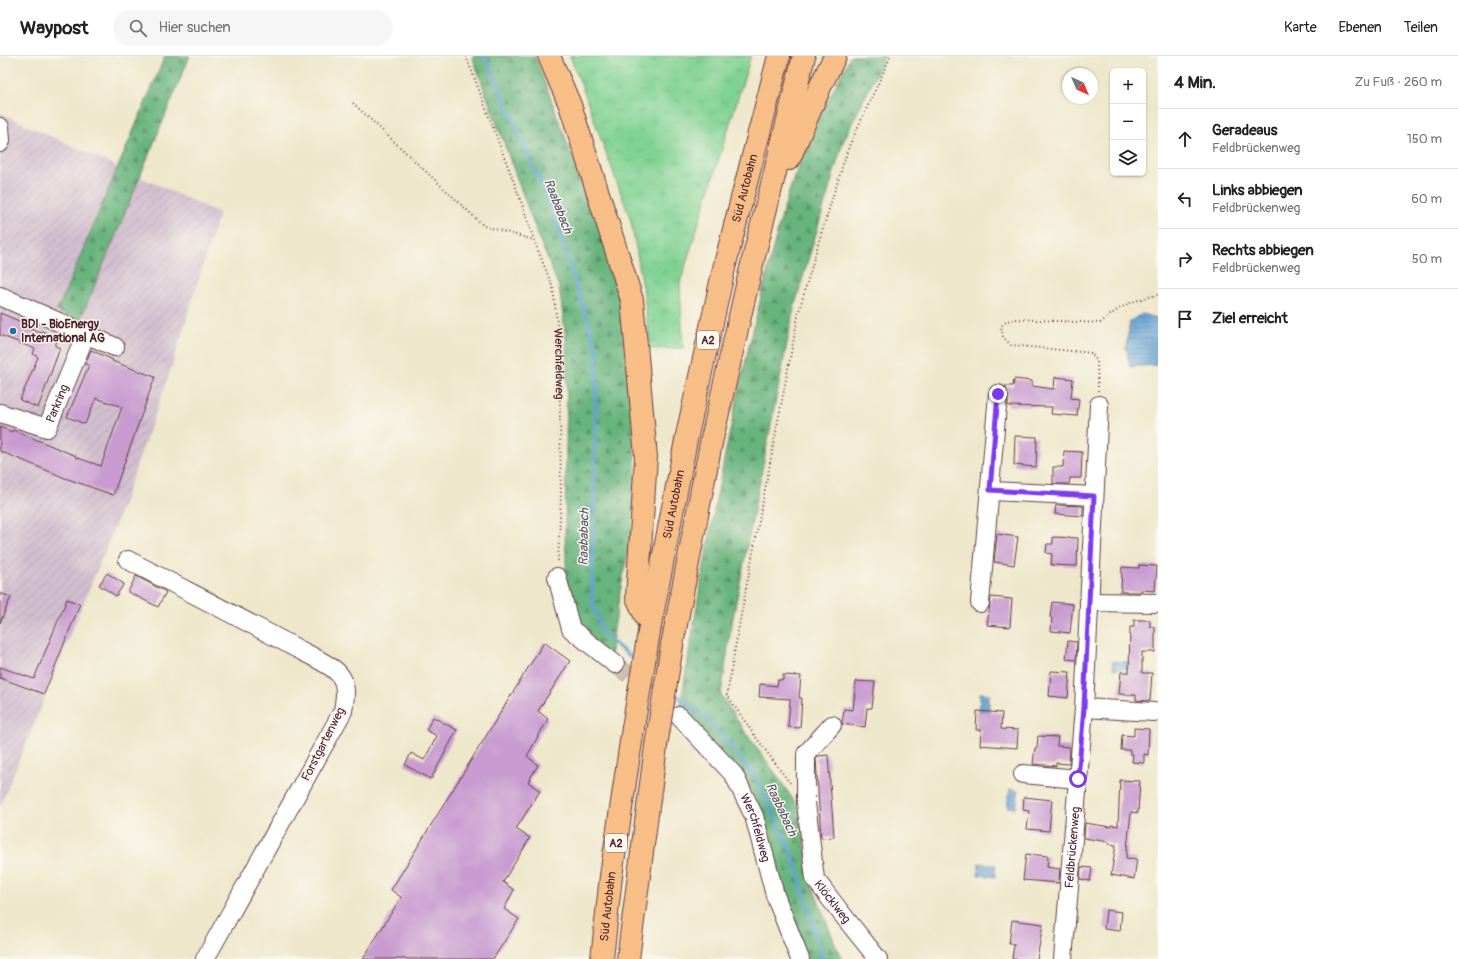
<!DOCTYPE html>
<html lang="de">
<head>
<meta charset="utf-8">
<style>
	body { margin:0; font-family:Pangolin,sans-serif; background:#f6f6f6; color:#202124 }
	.controls { position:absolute; right:12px; top:12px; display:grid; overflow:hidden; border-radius:6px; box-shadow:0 1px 3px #0004 }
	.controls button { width:36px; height:36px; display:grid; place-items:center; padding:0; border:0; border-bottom:1px solid #e0e0e0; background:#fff; color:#202124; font:20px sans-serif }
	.compass { position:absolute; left:1062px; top:12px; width:36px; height:36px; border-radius:50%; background:#fff; box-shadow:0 1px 3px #0004; rotate:136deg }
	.stop { position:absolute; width:12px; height:12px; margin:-9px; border:3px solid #7c3aed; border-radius:50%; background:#fff }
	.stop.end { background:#7c3aed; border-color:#fff; box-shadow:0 1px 4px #0008 }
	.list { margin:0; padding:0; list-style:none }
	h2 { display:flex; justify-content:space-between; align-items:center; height:52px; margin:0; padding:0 16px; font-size:17px }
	h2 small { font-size:13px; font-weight:400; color:#757577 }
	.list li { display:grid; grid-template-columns:26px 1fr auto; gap:12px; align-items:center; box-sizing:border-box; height:60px; padding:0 16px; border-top:1px solid #e0e0e0 }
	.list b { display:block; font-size:15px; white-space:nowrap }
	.list p { margin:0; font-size:13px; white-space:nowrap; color:#757577 }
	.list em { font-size:13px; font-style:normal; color:#757577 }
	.icon { flex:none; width:22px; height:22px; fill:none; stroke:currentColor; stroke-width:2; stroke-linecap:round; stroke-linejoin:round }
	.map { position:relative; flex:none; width:1158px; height:903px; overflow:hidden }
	header { display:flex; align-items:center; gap:24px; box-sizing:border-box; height:56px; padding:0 20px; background:#fff; border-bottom:1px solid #e0e0e0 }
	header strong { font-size:19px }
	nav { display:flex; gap:22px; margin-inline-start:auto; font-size:14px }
	.search { width:280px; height:36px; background:#f6f6f6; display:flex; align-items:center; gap:10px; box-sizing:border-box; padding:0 14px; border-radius:22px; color:#757577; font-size:15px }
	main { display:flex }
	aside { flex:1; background:#fff }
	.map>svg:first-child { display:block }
	.industrial { fill:url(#industrial-furrows) }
	.grass { fill:url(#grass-tufts); stroke:#65785f }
	.forest { fill:url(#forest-firs); stroke:#596a54 }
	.water { fill:url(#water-rules); stroke:#566080 }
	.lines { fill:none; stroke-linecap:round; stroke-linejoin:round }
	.stream { stroke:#63a1d4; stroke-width:3.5 }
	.building { fill:#c89bd0 }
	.minor-tunnel { stroke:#cdbfab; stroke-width:18; stroke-dasharray:18 9; stroke-linecap:butt }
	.minor-casing { stroke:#633d43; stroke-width:20 }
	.highway-casing { stroke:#633d43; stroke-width:24 }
	.path { stroke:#633d43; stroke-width:2; stroke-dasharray:1 3; stroke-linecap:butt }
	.minor { stroke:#fff; stroke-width:18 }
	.highway { stroke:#f7be87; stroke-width:22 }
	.highway-bridge-casing { stroke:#633d43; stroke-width:24; stroke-linecap:butt }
	.highway-bridge { stroke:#f7be87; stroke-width:22 }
	.route { stroke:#7c3aed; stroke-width:5 }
	.poi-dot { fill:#1f6fb2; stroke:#fbf7ec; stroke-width:1.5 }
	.labels { text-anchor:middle; stroke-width:3; stroke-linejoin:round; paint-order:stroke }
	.shield { fill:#fbf7ec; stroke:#7f6065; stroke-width:1 }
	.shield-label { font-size:11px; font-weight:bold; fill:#4a1f2b }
	.street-label { font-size:12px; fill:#4a1f2b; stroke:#fbf7ec }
	.poi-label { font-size:12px; font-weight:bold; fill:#4a1f2b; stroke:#fbf7ec; text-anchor:start }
	.water-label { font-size:13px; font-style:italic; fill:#54536f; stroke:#fbf7ec }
</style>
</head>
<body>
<header>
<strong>Waypost</strong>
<div class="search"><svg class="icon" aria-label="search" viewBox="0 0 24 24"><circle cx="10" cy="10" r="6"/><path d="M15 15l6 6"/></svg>Hier suchen</div>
<nav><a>Karte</a><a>Ebenen</a><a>Teilen</a></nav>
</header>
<main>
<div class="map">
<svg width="1158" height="903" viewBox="0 0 1158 903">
	<defs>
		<pattern id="industrial-furrows" width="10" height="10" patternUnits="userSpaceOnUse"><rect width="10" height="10" fill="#d0bdce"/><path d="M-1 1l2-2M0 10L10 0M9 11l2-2" fill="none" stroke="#b4a2b1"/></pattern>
		<pattern id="grass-tufts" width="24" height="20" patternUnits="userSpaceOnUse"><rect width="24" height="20" fill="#80d293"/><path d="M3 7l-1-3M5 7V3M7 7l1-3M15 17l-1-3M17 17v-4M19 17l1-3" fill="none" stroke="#70b47f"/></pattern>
		<pattern id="forest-firs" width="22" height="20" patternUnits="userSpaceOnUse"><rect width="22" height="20" fill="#68b47d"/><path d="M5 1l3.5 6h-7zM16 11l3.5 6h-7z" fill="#589267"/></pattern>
		<pattern id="water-rules" width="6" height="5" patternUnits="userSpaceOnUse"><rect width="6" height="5" fill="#63a1d4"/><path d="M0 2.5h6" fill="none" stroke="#5483ac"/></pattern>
	</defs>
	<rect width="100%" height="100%" fill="#fbf7ec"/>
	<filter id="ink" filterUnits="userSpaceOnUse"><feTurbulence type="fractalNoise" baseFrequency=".025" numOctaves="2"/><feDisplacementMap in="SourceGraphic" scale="8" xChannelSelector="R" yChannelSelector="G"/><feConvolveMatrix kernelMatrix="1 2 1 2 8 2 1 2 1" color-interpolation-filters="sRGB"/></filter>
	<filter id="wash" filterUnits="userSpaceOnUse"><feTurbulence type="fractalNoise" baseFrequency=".012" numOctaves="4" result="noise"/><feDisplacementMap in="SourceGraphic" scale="16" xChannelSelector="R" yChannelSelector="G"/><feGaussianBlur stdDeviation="0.9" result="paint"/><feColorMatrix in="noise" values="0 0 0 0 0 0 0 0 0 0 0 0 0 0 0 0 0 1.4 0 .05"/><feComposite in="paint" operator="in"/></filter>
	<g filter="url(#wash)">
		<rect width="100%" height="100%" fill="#eee7cb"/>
		<path class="industrial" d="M0,57L219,157L171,313L115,470L0,751Z"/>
		<path class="grass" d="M570,0H751L680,227L683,292L650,293L644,237L631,165L581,28Z"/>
		<path class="forest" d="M165,0H190L80,265L57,255Z
			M472,0H535L611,204L624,274L632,349L636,424L631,479L619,542L610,600L576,570L567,539L565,478L567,314L566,283L559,231L538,180Z
			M851,0H885L843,86L794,252L731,572L721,639L743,673L776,718L800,754L811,826L836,890L842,903H805L777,832L757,745L742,721L680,652C701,520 724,390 756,261C766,221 775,179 788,139C803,91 827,45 851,0Z"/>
		<path class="water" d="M1142,258L1158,262V309L1130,311L1126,291L1130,265Z
			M1113,605L1132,606V613H1113Z
			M980,637L989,638V655H979Z
			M1010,733L1019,735L1016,752L1007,751Z
			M979,807L996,809L995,821L978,819Z"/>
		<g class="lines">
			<path class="stream" d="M485,0L552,153L597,294L592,544L603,578L637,606
				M672,635L713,669L757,723L793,800L823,903"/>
		</g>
		<g id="blocks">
			<path class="building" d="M0,257L24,267L23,270L41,277L42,275L58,283L55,290L60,292L38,352L20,344L38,301L33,298L35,293L0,279Z
				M91,294L113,304L112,305L155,321L113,439L65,422L0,395V371L12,376L13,374L76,400L75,401L101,410L122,351L96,342L85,368L67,361L89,309L85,308Z
				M1055,321L1073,323L1071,342L1079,343L1077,360L1051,358L1052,351L1008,350V339L1005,330H1013L1014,323L1032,325V330L1054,333Z
				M1015,380L1037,381L1036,411L1014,409Z
				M1064,395L1082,396L1081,422H1070L1069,428H1053V411H1063Z
				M1056,449L1083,450V460L1055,458Z
				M997,478L1018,481L1014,509L994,506Z
				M1053,481L1078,482L1077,510L1051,509L1052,498L1046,497L1047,488H1053Z
				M1139,509L1157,510L1155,535L1141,534V536H1121L1122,511L1139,512Z
				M107,517L124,528L116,540L99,529Z
				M136,520L166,536L158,551L128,536Z
				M0,537L11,541L0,567Z
				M991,541L1012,543L1010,571L987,569Z
				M67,543L80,548L44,638L0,622V611L34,623Z
				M1052,546L1073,548L1070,577L1051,575L1052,562L1050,561Z
				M1134,564H1150V571H1155V596H1142V617H1152L1150,645L1136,644V639L1119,638L1121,616H1129L1130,571H1134Z
				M1068,585L1077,586L1076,604L1066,603Z
				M544,586L570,605L538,655L548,663L527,700L538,709L528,726L540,735L516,773L530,782L503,826L514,834L504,853L519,863L493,903H363L401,841L391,834Z
				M1051,615L1070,616L1068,642L1049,640Z
				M783,619L801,620L799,642H802L800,672L788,671L790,643L759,641L760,628L777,630L778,624H783Z
				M856,625L875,626L872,652H867L865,671L842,668L844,653L853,654Z
				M977,655L1002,657L1001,673L1018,674L1017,692L980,689L981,674H976Z
				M433,661L457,674L431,723L405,709L411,697L424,704L437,680L426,674Z
				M1134,672L1149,673L1148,699L1144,698V707L1132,706L1133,698H1130V694H1121L1122,679L1134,680Z
				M1038,680L1058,681L1057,690L1070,691L1069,708L1056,707V710L1033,708L1035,692H1037Z
				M828,699L834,781L821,782L816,702L818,700Z
				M1120,724L1140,725L1138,757L1131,756L1126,802L1137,803L1134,823L1111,819L1116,789L1109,788V786L1084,782L1085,767L1111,771V769L1118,770Z
				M1024,741L1052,744L1049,775L1027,773L1029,755L1023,754Z
				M1026,798L1048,800L1047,811L1060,813L1059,827L1023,824Z
				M1081,811L1092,812L1090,825L1080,823Z
				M1106,854L1122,856L1120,875L1104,873Z
				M1012,864L1043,868L1037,903H1012L1014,888H1009Z"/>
		</g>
	</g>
	<g filter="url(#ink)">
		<use href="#blocks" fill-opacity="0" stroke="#633d43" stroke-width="1"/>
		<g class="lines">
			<path class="minor-tunnel" d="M615,608L672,654"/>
			<defs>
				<g id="minor">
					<path d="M0,71L1,84L0,87"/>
					<path d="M0,240L115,291"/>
					<path id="s2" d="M0,357L47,372L86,278"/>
					<path d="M990,435L1094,440"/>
					<path d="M128,504C183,533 239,561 294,591C305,597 330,608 338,617C348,627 345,643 343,655L205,903"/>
					<path d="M557,521L571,573L615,608"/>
					<path d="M1089,546L1158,547"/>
					<path d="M980,547L998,338"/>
					<path d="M1084,652L1154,656"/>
					<path id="s3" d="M679,660L734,719L754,760L775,839L800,903"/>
					<path id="s4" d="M832,669L806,698V747L815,823L842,858L878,903"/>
					<path d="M1023,718L1078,723"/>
					<path id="s5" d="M1063,903L1084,652L1099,349"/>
				</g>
				<g id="highway">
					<path d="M549,0L570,49L632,244L646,401L637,541L650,570"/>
					<path d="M789,103L820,31L835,0"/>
					<path id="s6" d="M650,570L687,379L725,208L779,0"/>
					<path d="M672,589L711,387L751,212L804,0"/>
					<path id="s7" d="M602,903L611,820L633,672"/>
					<path d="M628,903L656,690"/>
				</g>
			</defs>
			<use href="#minor" class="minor-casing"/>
			<use href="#highway" class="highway-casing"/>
			<g class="path">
				<path id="s1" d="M466,0L521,145L534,184L553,232L559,284L561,438L558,506"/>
				<path d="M353,47L484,170L534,184"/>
				<path d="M1098,335L1097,305L1091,297L1011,289L1003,281L1001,270L1007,265L1017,263L1100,267C1119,251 1134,243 1158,239"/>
				<path d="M790,727L755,680L727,639L738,575L799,255L821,178L849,90L891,0"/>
			</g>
			<use href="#minor" class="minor"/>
			<use href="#highway" class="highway"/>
			<defs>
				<path id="highway-bridge" d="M633,672L650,570
					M656,690L672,589"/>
			</defs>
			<use href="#highway-bridge" class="highway-bridge-casing"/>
			<use href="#highway-bridge" class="highway-bridge"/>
		</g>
	</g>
	<g class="lines" filter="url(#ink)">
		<path class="route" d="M998,338L990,434L1094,440L1084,652L1078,723"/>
	</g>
	<circle class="poi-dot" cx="13" cy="275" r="4"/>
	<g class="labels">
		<g class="shield">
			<rect x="697" y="275" width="22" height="18" rx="3"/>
			<rect x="605" y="778" width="22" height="18" rx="3"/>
		</g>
		<g class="shield-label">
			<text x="708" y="288">A2</text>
			<text x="616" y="791">A2</text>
		</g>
		<g class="street-label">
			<text dy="4" stroke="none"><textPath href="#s6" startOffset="448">Süd Autobahn</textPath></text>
			<text dy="4" stroke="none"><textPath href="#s1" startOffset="324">Werchfeldweg</textPath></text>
			<text dy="4" stroke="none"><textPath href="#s2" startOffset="76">Parkring</textPath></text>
			<text dy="4" stroke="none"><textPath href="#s6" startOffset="124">Süd Autobahn</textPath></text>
			<text transform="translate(323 688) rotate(-63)" y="4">Forstgartenweg</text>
			<text dy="4" stroke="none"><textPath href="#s3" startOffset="138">Werchfeldweg</textPath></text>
			<text dy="4" stroke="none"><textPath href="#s5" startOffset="112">Feldbrückenweg</textPath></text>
			<text dy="4" stroke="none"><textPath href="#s4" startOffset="193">Klöcklweg</textPath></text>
			<text dy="4" stroke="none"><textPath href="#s7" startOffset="53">Süd Autobahn</textPath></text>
		</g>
		<g class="poi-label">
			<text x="21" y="272">BDI - BioEnergy<tspan x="21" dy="14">International AG</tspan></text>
		</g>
		<g class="water-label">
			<text transform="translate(559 150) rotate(69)" y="5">Raababach</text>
			<text transform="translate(583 481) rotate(-89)" y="5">Raababach</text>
			<text transform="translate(782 753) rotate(65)" y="5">Raababach</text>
		</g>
	</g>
</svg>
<div class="controls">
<button>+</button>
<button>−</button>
<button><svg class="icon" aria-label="layers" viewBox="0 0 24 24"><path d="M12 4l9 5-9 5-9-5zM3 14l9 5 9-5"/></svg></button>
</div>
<svg class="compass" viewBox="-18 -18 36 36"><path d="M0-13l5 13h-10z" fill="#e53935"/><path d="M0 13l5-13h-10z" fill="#757577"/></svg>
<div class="stop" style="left:1078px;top:723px"></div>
<div class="stop end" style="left:998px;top:338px"></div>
</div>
<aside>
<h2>4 Min.<small>Zu Fuß · 260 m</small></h2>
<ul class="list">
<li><svg class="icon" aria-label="ahead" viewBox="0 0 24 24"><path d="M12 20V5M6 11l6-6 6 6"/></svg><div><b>Geradeaus</b><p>Feldbrückenweg</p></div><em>150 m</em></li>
<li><svg class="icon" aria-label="left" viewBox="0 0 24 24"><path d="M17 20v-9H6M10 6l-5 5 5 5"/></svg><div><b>Links abbiegen</b><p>Feldbrückenweg</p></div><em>60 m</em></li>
<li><svg class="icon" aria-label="right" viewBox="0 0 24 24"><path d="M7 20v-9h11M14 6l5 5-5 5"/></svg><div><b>Rechts abbiegen</b><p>Feldbrückenweg</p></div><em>50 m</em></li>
<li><svg class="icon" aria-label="arrive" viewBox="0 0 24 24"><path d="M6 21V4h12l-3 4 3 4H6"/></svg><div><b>Ziel erreicht</b></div></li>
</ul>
</aside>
</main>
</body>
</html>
